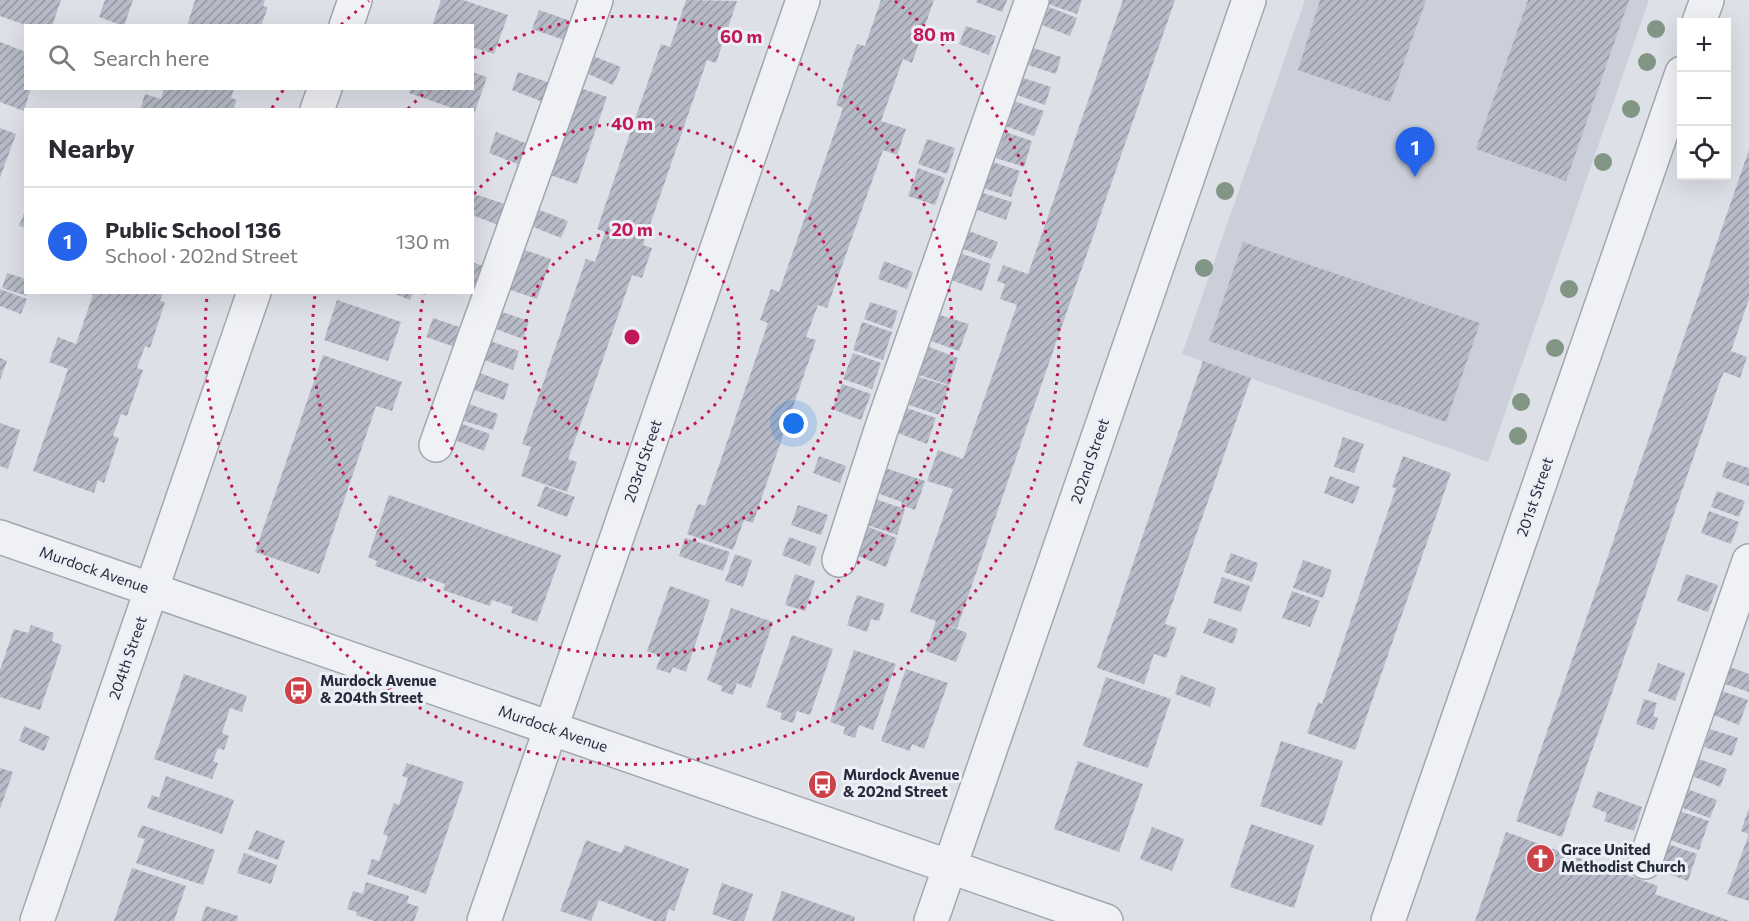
<!DOCTYPE html>
<html lang="en">
<head>
<meta charset="utf-8">
<style>
	body { margin:0; font-family:Commissioner,sans-serif; background:#f7f7f7; color:#2b2b33 }
	.controls { position:absolute; right:18px; top:18px; display:grid; overflow:hidden; border-radius:0px; box-shadow:0 6px 24px #0002 }
	.controls button { width:54px; height:54px; display:grid; place-items:center; padding:0; border:0; border-bottom:2px solid #e1e1e2; background:#fff; color:#2b2b33; font:30px sans-serif }
	.you { position:absolute; left:794px; top:424px; width:21px; height:21px; margin:-15px; border:4px solid #fff; border-radius:50%; background:#1a73e8; box-shadow:0 0 0 9px #1a73e833 }
	.badge { display:grid; place-items:center; width:39px; height:39px; border-radius:50%; background:#2563eb; color:#fff; font-size:20px; font-weight:700 }
	.pin { position:absolute; translate:-50% -50px; filter:drop-shadow(0 2px 3px #0008) }
	.pin::after { content:''; position:absolute; top:32px; width:21px; height:18px; background:inherit; clip-path:polygon(0 0,100% 0,50% 100%) }
	.list { margin:0; padding:0; list-style:none }
	h2 { display:flex; justify-content:space-between; align-items:center; height:78px; margin:0; padding:0 24px; font-size:26px }
	h2 small { font-size:20px; font-weight:400; color:#7c7c81 }
	.list li { display:grid; grid-template-columns:39px 1fr auto; gap:18px; align-items:center; box-sizing:border-box; height:108px; padding:0 24px; border-top:2px solid #e1e1e2 }
	.list b { display:block; font-size:22px; white-space:nowrap }
	.list p { margin:0; font-size:20px; white-space:nowrap; color:#7c7c81 }
	.list em { font-size:20px; font-style:normal; color:#7c7c81 }
	.icon { flex:none; width:33px; height:33px; fill:none; stroke:currentColor; stroke-width:2; stroke-linecap:round; stroke-linejoin:round }
	.map { position:relative; flex:none; width:1749px; height:921px; overflow:hidden }
	.search { position:absolute; background:#fff; box-shadow:0 6px 24px #0002; left:24px; top:24px; width:450px; height:66px; display:flex; align-items:center; gap:15px; box-sizing:border-box; padding:0 21px; border-radius:0px; color:#7c7c81; font-size:22px }
	.panel { position:absolute; background:#fff; box-shadow:0 6px 24px #0002; left:24px; top:108px; width:450px; height:186px; border-radius:0px }
	.map>svg:first-child { display:block }
	.built { fill:#cbcfd9 }
	.building { fill:url(#building-hatch) }
	.lines { fill:none; stroke-linecap:round; stroke-linejoin:round }
	.minor-casing { stroke:#a3a6b1; stroke-width:36 }
	.minor { stroke:#f0f1f5; stroke-width:33 }
	.tree { fill:#829685 }
	.ring { fill:none; stroke:#c2185b; stroke-width:3; stroke-dasharray:3 6 }
	.labels { text-anchor:middle; stroke-width:6; stroke-linejoin:round; paint-order:stroke }
	.street-label { font-size:15px; fill:#272c3d; stroke:#eceff5 }
	.poi-label { font-size:15px; font-weight:bold; fill:#272c3d; stroke:#eceff5; text-anchor:start }
	.centre { fill:#c2185b; stroke:#eceff5; stroke-width:3 }
	.ring-label { font-size:18px; text-anchor:middle; font-weight:bold; fill:#c2185b; stroke:#eceff5; stroke-width:6; stroke-linejoin:round; paint-order:stroke }
</style>
</head>
<body>
<div class="map">
<svg width="1749" height="921" viewBox="0 0 1749 921">
	<defs>
		<pattern id="building-hatch" width="6" height="6" patternUnits="userSpaceOnUse" patternTransform="scale(1.5)"><rect width="6" height="6" fill="#b7bbc7"/><path d="M-1 1l2-2M0 6l6-6M5 7l2-2" fill="none" stroke="#9598a3"/></pattern>
	</defs>
	<rect width="100%" height="100%" fill="#dde0e7"/>
	<path class="built" d="M1305,0H1649L1488,462L1182,354Z"/>
	<path class="building" d="M0,0H61L52,26H28L0,16Z
		M105,0H133L124,26L99,17Z
		M195,0H265L263,6L268,7L261,26H187Z
		M441,0H463L508,15L494,54L472,47V26H432Z
		M686,0L737,1L716,63L707,60L643,245L652,248L642,278L632,275L579,429L568,459L577,462L567,492L521,476L531,447L522,444L586,259L595,262L605,232L597,229L661,44L670,47Z
		M881,0H934L912,63L903,59L881,121L906,129L897,155L883,150L827,308L818,305L806,337L816,340L753,523L744,520L733,550L687,534L698,504L705,506L768,323L760,320L771,289L779,292L843,108L836,105L857,44L865,46Z
		M977,0H1007L1002,12L976,2Z
		M1049,0H1082L1077,14L1048,4Z
		M1123,0H1175L957,628L944,624L967,633L956,662L926,651L936,621L910,612L953,489L927,481L938,450L963,459L1017,305L1000,299L1005,284L997,281L1003,265L1028,274Z
		M1320,0H1426L1390,102L1298,70Z
		M1528,0H1629L1566,181L1476,149Z
		M1049,7L1077,18L1070,36L1042,25Z
		M539,10L571,21L564,40L532,29Z
		M966,26L996,36L989,55L959,44Z
		M0,42L26,52V88H31L24,111L0,102Z
		M1033,48L1061,57L1056,74L1028,65Z
		M593,56L621,67L613,85L586,73Z
		M472,72L487,77L473,117L472,110H458L409,93L411,88H472Z
		M518,72L550,83L543,102L512,90Z
		M1023,78L1051,87L1045,105L1017,95Z
		M164,88H234L231,98L237,100L233,110H140L145,94L161,99Z
		M580,88L607,97L577,184L550,175Z
		M1014,101L1044,111L1034,136L1005,126Z
		M0,128L16,134L0,178Z
		M496,132L528,144L520,165L489,153Z
		M1005,132L1032,141L1024,167L996,158Z
		M927,139L955,148L947,174L918,164Z
		M1749,150V299L1731,351L1747,357L1740,378L1724,372L1721,378L1562,837L1516,821Z
		M989,161L1020,171L1011,197L980,187Z
		M918,168L945,178L935,205L908,196Z
		M983,193L1012,202L1006,220L977,210Z
		M474,194L508,205L501,226L472,215Z
		M26,208V228L19,226Z
		M537,209L568,221L561,238L531,226Z
		M969,231L998,242L991,259L963,249Z
		M1243,242L1480,323L1446,422L1209,341Z
		M522,249L551,259L537,299L508,289Z
		M960,253L991,264L982,291L951,280Z
		M884,261L913,272L907,289L878,279Z
		M472,262L486,267L479,287L472,284Z
		M7,273L26,279L27,296L2,288Z
		M0,289L27,299L21,314L0,306Z
		M86,292H163L160,301L165,302L150,348L145,346L137,368L143,370L127,416L121,414L113,436L119,438L104,483L98,480L94,493L33,471L68,369L49,362L58,337L76,344L93,295Z
		M390,292H413L410,300Z
		M337,300L401,322L388,361L324,340Z
		M870,302L898,311L892,329L864,319Z
		M502,312L529,321L523,339L496,329Z
		M940,315L969,324L959,351L931,341Z
		M433,318L465,329L458,348L426,337Z
		M862,322L892,332L883,360L853,350Z
		M490,341L519,351L513,370L484,360Z
		M929,347L958,358L949,385L919,375Z
		M853,353L881,363L872,389L843,379Z
		M323,355L402,382L392,411L376,406L319,574L255,552Z
		M0,358L7,361L0,380Z
		M1203,361L1251,378L1165,624L1177,628L1166,658L1154,654L1144,684L1097,668Z
		M480,373L509,384L504,400L474,390Z
		M919,377L949,386L939,415L909,405Z
		M842,384L871,394L861,420L832,409Z
		M469,404L498,414L493,430L464,421Z
		M907,408L936,418L927,444L898,433Z
		M0,423L20,430L8,469L0,466Z
		M462,424L490,434L484,451L455,440Z
		M1343,437L1364,444L1354,473L1334,467Z
		M819,456L846,466L840,483L813,473Z
		M1403,456L1451,473L1355,750L1307,733L1318,702L1322,704L1396,488L1392,487Z
		M1727,461L1749,468V486L1722,477Z
		M885,468L925,481L915,510L901,505L902,502L877,493Z
		M1330,476L1360,487L1353,504L1324,493Z
		M545,486L575,497L567,517L537,506Z
		M1717,491L1745,501L1739,517L1711,507Z
		M389,495L561,555L537,622L511,613L513,607L492,600L490,606L443,590L445,584L424,577L422,583L375,566L377,561L368,557Z
		M875,499L905,509L897,535L867,525Z
		M798,505L828,515L821,535L791,525Z
		M1709,511L1739,522L1731,544L1701,533Z
		M866,526L897,538L886,567L855,555Z
		M789,537L817,547L810,566L782,555Z
		M685,538L730,552L723,571L679,556Z
		M1231,553L1258,563L1252,582L1224,572Z
		M735,554L752,560L743,587L725,581Z
		M1303,560L1332,570L1323,598L1293,588Z
		M795,574L815,581L805,611L785,605Z
		M1686,574L1718,585L1708,612L1677,601Z
		M1222,577L1250,586L1241,612L1213,603Z
		M670,586L710,600L686,672L673,667L670,673L656,669L661,656L647,651Z
		M1292,591L1320,601L1310,627L1282,618Z
		M857,595L885,604L879,621L871,619L867,632L847,625Z
		M731,608L773,622L751,688L737,683L733,695L721,691L722,686L707,680Z
		M1209,618L1238,629L1233,644L1203,633Z
		M31,625L54,633L52,641L62,645L40,710L0,697V670L14,629L28,633Z
		M792,635L833,649L810,715L797,711L793,723L780,719L782,713L766,707Z
		M854,650L896,664L873,730L859,725L855,738L843,734L845,727L830,722Z
		M1658,663L1685,673L1675,701L1648,691Z
		M1730,667L1749,674V692L1725,684Z
		M906,669L948,683L924,749L912,744L910,751L881,741Z
		M184,674L247,696L242,712L230,708L222,733L229,736L224,750L218,748L213,761L218,763L212,779L154,759Z
		M1181,675L1216,688L1210,707L1175,694Z
		M1106,677L1171,699L1148,768L1083,746Z
		M1719,690L1748,700L1739,725L1711,714Z
		M1644,699L1657,703L1653,716L1658,718L1654,730L1636,724Z
		M24,726L50,737L44,751L19,741Z
		M1710,729L1738,738L1732,756L1704,747Z
		M1281,741L1343,761L1322,826L1260,806Z
		M1699,759L1727,769L1720,787L1692,776Z
		M1078,761L1143,784L1119,852L1054,829Z
		M407,763L464,782L426,894L367,874L372,859L379,861L388,836L383,834L394,803L399,805L408,778L402,776Z
		M0,768L13,772L0,809Z
		M166,776L234,800L222,834L147,808L152,795L159,798Z
		M1687,789L1717,800L1710,818L1680,807Z
		M1598,791L1642,807L1634,831L1604,821L1607,813L1592,807Z
		M1749,808V901L1727,894L1749,834L1741,831Z
		M1679,811L1709,821L1699,850L1670,840Z
		M1251,824L1314,845L1294,908L1230,887Z
		M142,825L215,850L203,885L136,863L145,839L137,837Z
		M1152,827L1184,839L1172,871L1140,859Z
		M256,830L285,841L278,860L248,849Z
		M1506,832L1658,886L1655,894L1730,921H1475Z
		M586,840L621,853L625,845L689,869L674,911L669,909L665,921H654L599,900L591,921L560,911Z
		M1668,844L1697,854L1688,881L1658,870Z
		M244,853L277,865L271,884L237,873Z
		M132,868L186,886L174,921H114Z
		M366,882L409,896L407,903L419,907L414,921H374L356,915L357,912L347,909L353,891L363,894Z
		M722,883L753,894L744,921H732L712,914Z
		M782,891L855,917L854,921H772Z
		M206,906L238,916L237,921H201Z"/>
	<g class="lines">
		<defs>
			<path id="minor" d="M1699,22L1707,0
				M346,26L355,0
				M317,110L325,88
				M436,445L596,0
				M0,537L1106,921
				M839,560L881,430L1032,0
				M1645,862L1749,561
				M37,921L254,292
				M484,921L803,0
				M931,921L1249,0
				M1388,921L1682,73"/>
		</defs>
		<use href="#minor" class="minor-casing"/>
		<use href="#minor" class="minor"/>
	</g>
	<g class="tree">
		<circle cx="1656" cy="29" r="9"/>
		<circle cx="1647" cy="62" r="9"/>
		<circle cx="1631" cy="109" r="9"/>
		<circle cx="1603" cy="162" r="9"/>
		<circle cx="1225" cy="191" r="9"/>
		<circle cx="1204" cy="268" r="9"/>
		<circle cx="1569" cy="289" r="9"/>
		<circle cx="1555" cy="348" r="9"/>
		<circle cx="1521" cy="402" r="9"/>
		<circle cx="1518" cy="436" r="9"/>
	</g>
	<g class="ring">
		<circle cx="632" cy="337" r="107"/>
		<path d="M474 194A213 213 0 1 1 424 293"/>
		<path d="M408 109A320 320 0 0 1 428 90M474 58A320 320 0 1 1 315 295"/>
		<path d="M272 108A427 427 0 0 1 284 89M341 25A427 427 0 0 1 369 1M895 1A427 427 0 1 1 207 296"/>
	</g>
	<defs>
		<symbol id="bus-disc" viewBox="-11 -11 22 22"><circle r="9.5" fill="#cd4148" stroke="#eceff5"/><path d="M-5-6H5V4H4V6H2V4H-2V6H-4V4H-5ZM-3.5-4V0h7V-4ZM-3.5 1.2v1.5H-2V1.2ZM2 1.2v1.5H3.5V1.2Z" fill="#fff"/></symbol>
		<symbol id="church-disc" viewBox="-11 -11 22 22"><circle r="9.5" fill="#cd4148" stroke="#eceff5"/><path d="M-1.2-6h2.4v3.5h3.3v2.4h-3.3V6h-2.4V-.1h-3.3v-2.4h3.3Z" fill="#fff"/></symbol>
	</defs>
	<g fill-rule="evenodd">
		<use href="#bus-disc" x="282" y="674" width="33" height="33"/>
		<use href="#bus-disc" x="806" y="768" width="33" height="33"/>
		<use href="#church-disc" x="1524" y="842" width="33" height="33"/>
	</g>
	<g class="labels">
		<g class="street-label">
			<text transform="translate(643 461) rotate(-71)" y="5">203rd Street</text>
			<text transform="translate(1090 461) rotate(-71)" y="5">202nd Street</text>
			<text transform="translate(1535 497) rotate(-71)" y="5">201st Street</text>
			<text transform="translate(94 570) rotate(19)" y="5">Murdock Avenue</text>
			<text transform="translate(128 658) rotate(-71)" y="5">204th Street</text>
			<text transform="translate(553 729) rotate(19)" y="5">Murdock Avenue</text>
		</g>
		<g class="poi-label">
			<text x="320" y="686">Murdock Avenue<tspan x="320" dy="17">&amp; 204th Street</tspan></text>
			<text x="843" y="780">Murdock Avenue<tspan x="843" dy="17">&amp; 202nd Street</tspan></text>
			<text x="1561" y="855">Grace United<tspan x="1561" dy="17">Methodist Church</tspan></text>
		</g>
	</g>
	<circle cx="632" cy="337" r="9" class="centre"/>
	<g class="ring-label">
		<text x="934" y="41">80 m</text>
		<text x="741" y="43">60 m</text>
		<text x="632" y="130">40 m</text>
		<text x="632" y="236">20 m</text>
	</g>
</svg>
<div class="controls">
<button>+</button>
<button>−</button>
<button><svg class="icon" aria-label="locate" viewBox="0 0 24 24"><circle cx="12" cy="12" r="6"/><path d="M12 2v4M12 18v4M2 12h4M18 12h4"/></svg></button>
</div>
<div class="you"></div>
<div class="pin badge" style="left:1415px;top:177px">1</div>
<div class="search"><svg class="icon" aria-label="search" viewBox="0 0 24 24"><circle cx="10" cy="10" r="6"/><path d="M15 15l6 6"/></svg>Search here</div>
<section class="panel">
<h2>Nearby<small></small></h2>
<ul class="list">
<li><span class="badge">1</span><div><b>Public School 136</b><p>School · 202nd Street</p></div><em>130 m</em></li>
</ul>
</section>
</div>
</body>
</html>
